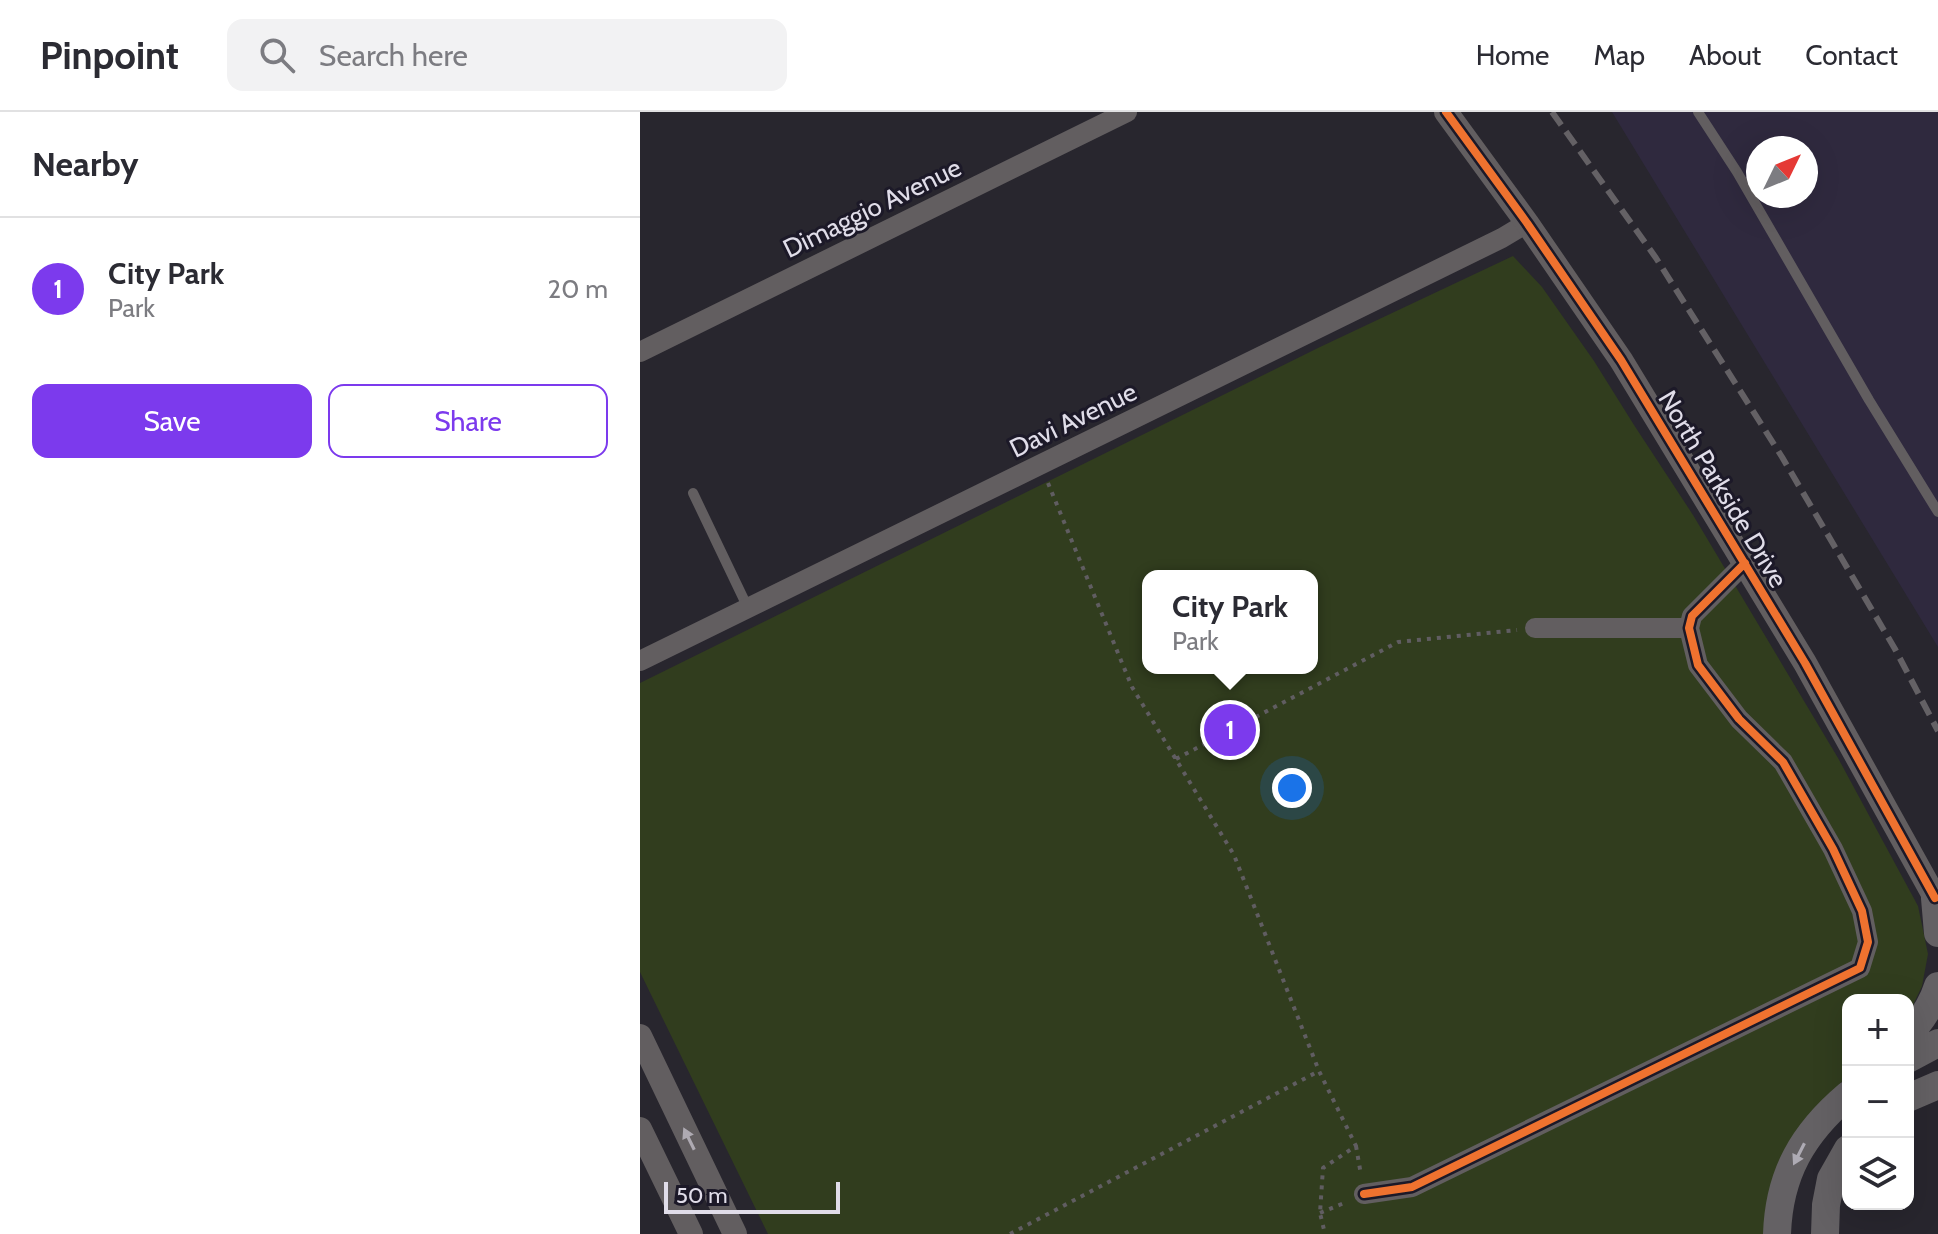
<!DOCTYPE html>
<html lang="en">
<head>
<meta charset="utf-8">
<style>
	body { margin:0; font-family:Cabin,sans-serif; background:#f2f2f3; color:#2b2b33 }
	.controls { position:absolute; right:24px; bottom:24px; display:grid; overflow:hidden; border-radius:16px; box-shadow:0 8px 32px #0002 }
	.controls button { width:72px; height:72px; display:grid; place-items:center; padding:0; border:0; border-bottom:2px solid #e1e1e2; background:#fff; color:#2b2b33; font:40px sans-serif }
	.compass { position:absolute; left:1106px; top:24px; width:72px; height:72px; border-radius:50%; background:#fff; box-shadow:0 8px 32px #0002; rotate:47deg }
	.scale { position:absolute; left:24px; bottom:20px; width:176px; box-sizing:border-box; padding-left:8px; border:4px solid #e0dde9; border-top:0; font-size:22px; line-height:28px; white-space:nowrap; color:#e0dde9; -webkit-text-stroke:6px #1c1928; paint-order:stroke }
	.you { position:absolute; left:652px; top:676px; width:28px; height:28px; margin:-20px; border:6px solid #fff; border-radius:50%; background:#1a73e8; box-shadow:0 0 0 12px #1a73e833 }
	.badge { display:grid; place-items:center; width:52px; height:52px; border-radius:50%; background:#7c3aed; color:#fff; font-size:26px; font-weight:700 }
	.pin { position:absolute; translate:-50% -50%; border:4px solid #fff; box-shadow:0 2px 8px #0006 }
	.popup { position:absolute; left:502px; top:458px; width:176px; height:104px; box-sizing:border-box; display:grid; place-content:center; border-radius:16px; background:#fff; filter:drop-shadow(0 2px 6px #0005); font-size:26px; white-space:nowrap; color:#7c7c81 }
	.popup b { font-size:30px; color:#2b2b33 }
	.popup::after { content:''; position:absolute; left:50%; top:100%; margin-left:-16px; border:16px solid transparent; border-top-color:#fff }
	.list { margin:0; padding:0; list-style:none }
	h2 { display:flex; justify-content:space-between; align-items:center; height:104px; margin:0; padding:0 32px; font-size:34px }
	h2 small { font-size:26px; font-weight:400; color:#7c7c81 }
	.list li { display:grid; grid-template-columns:52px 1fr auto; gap:24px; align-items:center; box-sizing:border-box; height:144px; padding:0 32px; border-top:2px solid #e1e1e2 }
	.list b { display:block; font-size:30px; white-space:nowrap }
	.list p { margin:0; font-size:26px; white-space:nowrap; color:#7c7c81 }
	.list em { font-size:26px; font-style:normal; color:#7c7c81 }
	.actions { display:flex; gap:16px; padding:24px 32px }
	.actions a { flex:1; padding:18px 0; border:2px solid #7c3aed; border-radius:16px; text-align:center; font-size:28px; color:#7c3aed }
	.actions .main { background:#7c3aed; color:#fff }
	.icon { flex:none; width:44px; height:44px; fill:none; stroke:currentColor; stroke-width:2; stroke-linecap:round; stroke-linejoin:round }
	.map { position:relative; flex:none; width:1298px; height:1122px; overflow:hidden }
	header { display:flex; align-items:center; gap:48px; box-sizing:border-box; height:112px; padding:0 40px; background:#fff; border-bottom:2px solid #e1e1e2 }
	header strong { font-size:38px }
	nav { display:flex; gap:44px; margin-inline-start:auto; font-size:28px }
	.search { width:560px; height:72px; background:#f2f2f3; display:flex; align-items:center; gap:20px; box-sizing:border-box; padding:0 28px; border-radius:16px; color:#7c7c81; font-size:30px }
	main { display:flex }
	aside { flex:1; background:#fff }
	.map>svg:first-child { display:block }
	.built { fill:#2f293e; fill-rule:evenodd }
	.green { fill:#313d1e; fill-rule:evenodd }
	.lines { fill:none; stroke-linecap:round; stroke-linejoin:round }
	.path { stroke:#605d61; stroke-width:4; stroke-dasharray:4 6; stroke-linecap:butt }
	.service { stroke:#625e60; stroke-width:10 }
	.minor { stroke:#625e60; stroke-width:20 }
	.tertiary { stroke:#625e60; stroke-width:24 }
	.secondary { stroke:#646164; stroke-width:28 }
	.rail { stroke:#646165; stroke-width:6; stroke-dasharray:16 8; stroke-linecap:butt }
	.cycleway-casing { stroke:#1c1928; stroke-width:13 }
	.cycleway { stroke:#ef722f; stroke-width:8 }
	.oneway { fill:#aeaab2 }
	.oneway2 { fill:#aeabb4 }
	.labels { text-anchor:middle; stroke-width:6; stroke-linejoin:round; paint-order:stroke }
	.street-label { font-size:26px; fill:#e0dde9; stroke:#1c1928 }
</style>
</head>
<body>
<header>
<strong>Pinpoint</strong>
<div class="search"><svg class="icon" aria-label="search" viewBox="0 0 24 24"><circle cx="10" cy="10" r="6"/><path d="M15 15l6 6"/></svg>Search here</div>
<nav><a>Home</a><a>Map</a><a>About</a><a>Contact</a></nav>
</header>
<main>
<aside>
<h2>Nearby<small></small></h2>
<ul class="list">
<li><span class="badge">1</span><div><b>City Park</b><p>Park</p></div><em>20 m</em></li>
</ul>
<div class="actions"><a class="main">Save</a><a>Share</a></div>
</aside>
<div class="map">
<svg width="1298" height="1122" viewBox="0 0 1298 1122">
	<rect width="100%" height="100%" fill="#28262e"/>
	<path class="built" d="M972,0H1298V535ZM1118,36H1166V84H1118Z"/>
	<path class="green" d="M873,144L902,175L954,249L994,313L1053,403L1198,646L1278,794L1288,842L1282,874L1273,893L1268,899V888H1208V963L1184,989L1129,1122H128L0,860V571L680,235ZM508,464H672V556H508Z"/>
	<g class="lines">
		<path class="path" d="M408,371L492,575L594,743L679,959
			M536,647L758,530L877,518
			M716,1034L721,1063
			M680,1101L704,1091
			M370,1122L679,959L716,1034L683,1056L680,1101L685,1122"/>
		<path class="service" d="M1058,0L1097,60L1229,288L1298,400
			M53,381L108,496"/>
		<path class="minor" d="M0,240L487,0
			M895,516H1049
			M0,549L862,126L887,111
			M724,1082L772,1075L1220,856L1228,830L1222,799L1193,737L1143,650L1099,607L1058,553L1049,516L1052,504L1105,451"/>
		<path class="tertiary" d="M806,0L887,111L981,248L1165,551L1298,791
			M0,924L95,1122
			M0,1017L51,1122"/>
		<path class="secondary" d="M1295,786L1298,821
			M1268,923C1282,908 1292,893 1298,874
			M1268,947L1298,931
			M1268,986L1298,973
			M1137,1122C1139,1062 1163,1021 1208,983
			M1185,1122L1186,1093L1191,1067L1208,1037"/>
		<path class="rail" d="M912,0L1016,146L1142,345L1255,537L1298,619"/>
		<defs>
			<path id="cycleway" d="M806,0L887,111L981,248L1165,551L1295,786
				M724,1082L772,1075L1220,856L1228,830L1222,799L1193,737L1143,650L1099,607L1058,553L1049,516L1052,504L1105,451"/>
		</defs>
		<use href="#cycleway" class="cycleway-casing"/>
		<use href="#cycleway" class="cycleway"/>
	</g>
	<defs><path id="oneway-solid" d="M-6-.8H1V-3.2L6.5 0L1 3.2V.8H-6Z" transform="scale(2)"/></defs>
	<use class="oneway" href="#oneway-solid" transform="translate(49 1027) rotate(-116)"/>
	<use class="oneway2" href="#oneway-solid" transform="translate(1159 1042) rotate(117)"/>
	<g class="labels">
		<g class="street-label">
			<text transform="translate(232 96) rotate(-26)" y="9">Dimaggio Avenue</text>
			<text transform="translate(433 308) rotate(-26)" y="9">Davi Avenue</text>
			<text transform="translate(1083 377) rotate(59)" y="9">North Parkside Drive</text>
		</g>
	</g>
</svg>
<div class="controls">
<button>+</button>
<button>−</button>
<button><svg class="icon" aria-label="layers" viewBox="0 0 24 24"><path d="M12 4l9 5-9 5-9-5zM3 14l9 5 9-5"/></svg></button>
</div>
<svg class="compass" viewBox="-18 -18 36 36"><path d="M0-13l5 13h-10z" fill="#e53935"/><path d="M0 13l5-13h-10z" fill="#7c7c81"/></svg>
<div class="scale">50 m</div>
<div class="you"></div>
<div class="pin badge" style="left:590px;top:618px">1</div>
<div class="popup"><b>City Park</b>Park</div>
</div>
</main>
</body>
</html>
